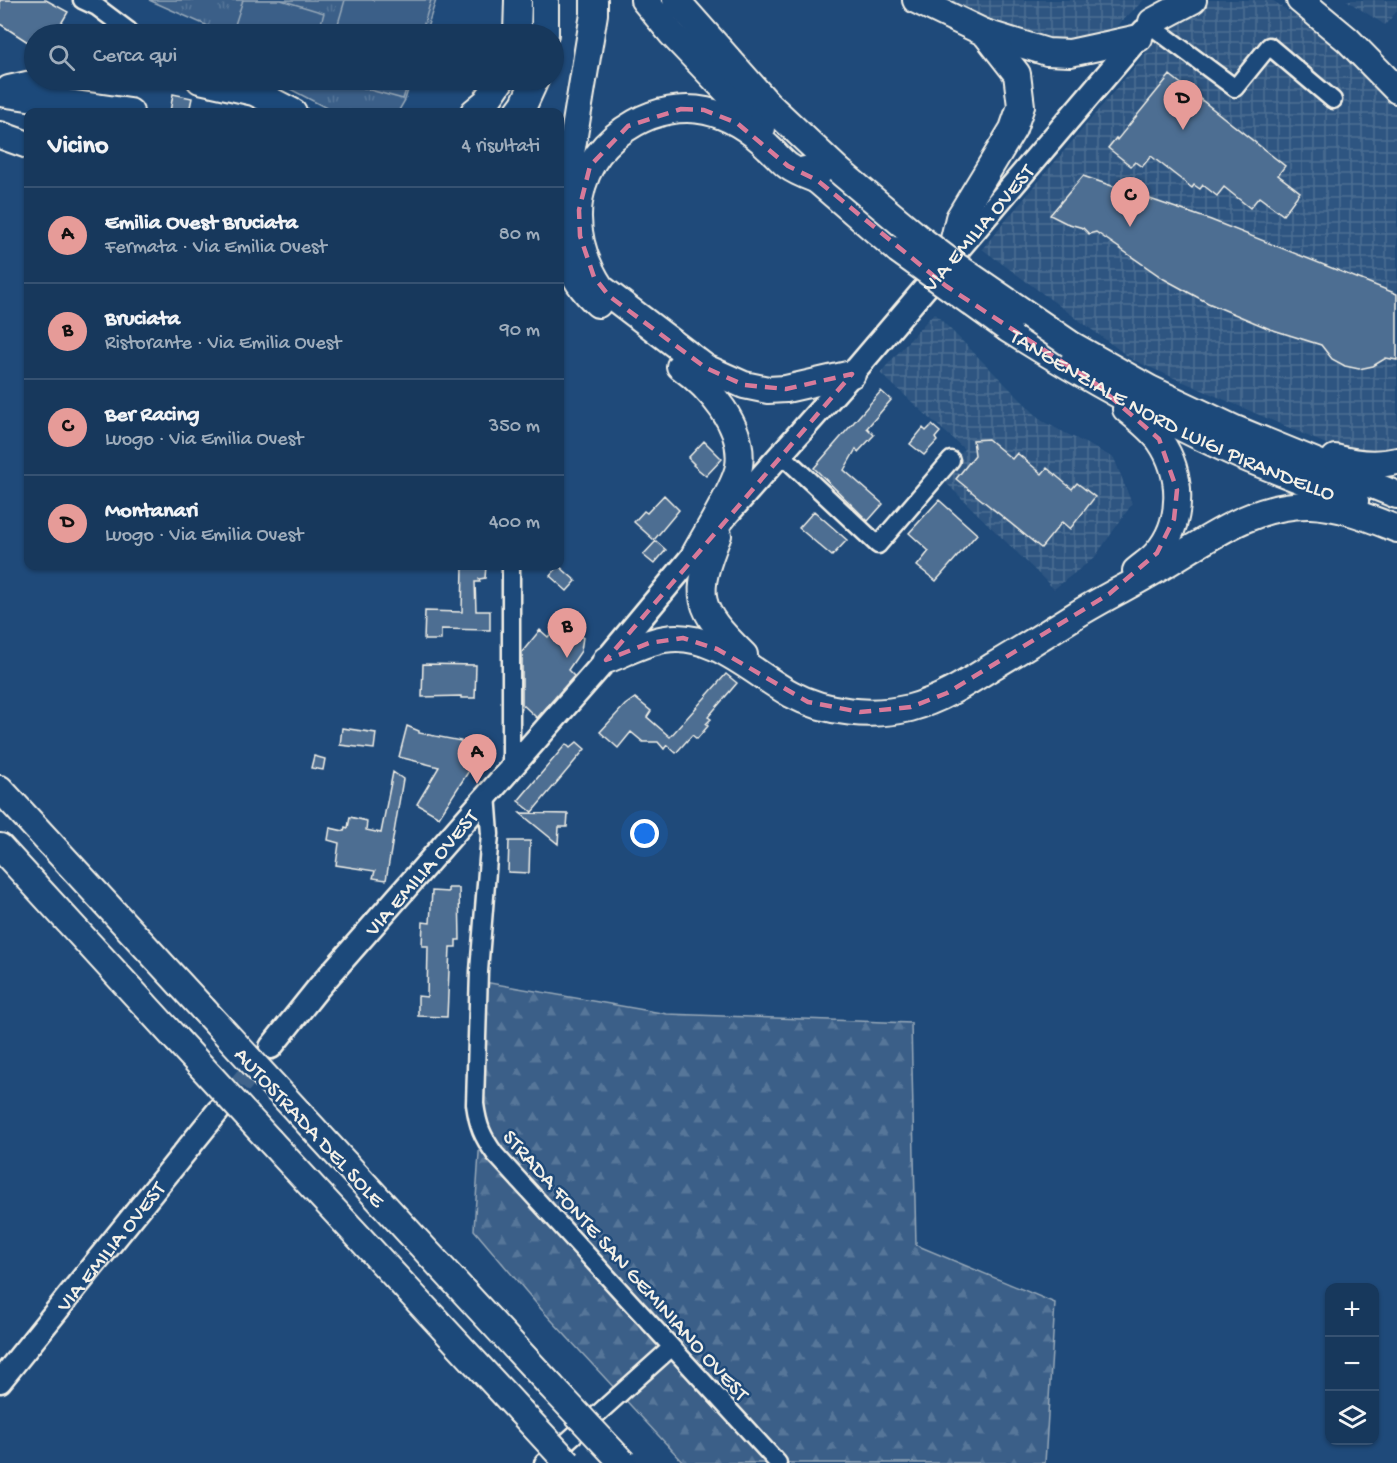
<!DOCTYPE html>
<html lang="it">
<head>
<meta charset="utf-8">
<style>
	body { margin:0; font-family:"Gochi Hand",sans-serif; background:#203f62; color:#f1f3f6 }
	.controls { position:absolute; right:18px; bottom:18px; display:grid; overflow:hidden; border-radius:12px; box-shadow:0 2px 4px #0004 }
	.controls button { width:54px; height:54px; display:grid; place-items:center; padding:0; border:0; border-bottom:2px solid #365272; background:#17385c; color:#f1f3f6; font:30px sans-serif }
	.you { position:absolute; left:645px; top:834px; width:21px; height:21px; margin:-15px; border:4px solid #fff; border-radius:50%; background:#1a73e8; box-shadow:0 0 0 9px #1a73e833 }
	.badge { display:grid; place-items:center; width:39px; height:39px; border-radius:50%; background:#e69b98; color:#111; font-size:20px; font-weight:700 }
	.pin { position:absolute; translate:-50% -50px; filter:drop-shadow(0 2px 3px #0008) }
	.pin::after { content:''; position:absolute; top:32px; width:21px; height:18px; background:inherit; clip-path:polygon(0 0,100% 0,50% 100%) }
	.list { margin:0; padding:0; list-style:none }
	h2 { display:flex; justify-content:space-between; align-items:center; height:78px; margin:0; padding:0 24px; font-size:26px }
	h2 small { font-size:20px; font-weight:400; color:#9eacbb }
	.list li { display:grid; grid-template-columns:39px 1fr auto; gap:18px; align-items:center; box-sizing:border-box; height:96px; padding:0 24px; border-top:2px solid #365272 }
	.list b { display:block; font-size:22px; white-space:nowrap }
	.list p { margin:0; font-size:20px; white-space:nowrap; color:#9eacbb }
	.list em { font-size:20px; font-style:normal; color:#9eacbb }
	.icon { flex:none; width:33px; height:33px; fill:none; stroke:currentColor; stroke-width:2; stroke-linecap:round; stroke-linejoin:round }
	.map { position:relative; flex:none; width:1397px; height:1463px; overflow:hidden }
	.search { position:absolute; background:#17385c; box-shadow:0 2px 4px #0004; left:24px; top:24px; width:540px; height:66px; display:flex; align-items:center; gap:15px; box-sizing:border-box; padding:0 21px; border-radius:33px; color:#9eacbb; font-size:22px }
	.panel { position:absolute; background:#17385c; box-shadow:0 2px 4px #0004; left:24px; top:108px; width:540px; height:462px; border-radius:12px }
	.map>svg:first-child { display:block }
	.industrial { fill:url(#industrial-grid) }
	.grass { fill:url(#grass-tufts); stroke:#97a8b8; stroke-width:1.5 }
	.forest { fill:url(#forest-firs); stroke:#97a8b8; stroke-width:1.5 }
	.pitch { fill:#3a5f88; stroke:#97a8b8; stroke-width:1.5 }
	.building { fill:#4d6e92; stroke:#f4f1e8; stroke-width:1.5 }
	.lines { fill:none; stroke-linecap:round; stroke-linejoin:round }
	.major-tunnel { stroke:#3f638a; stroke-width:22; stroke-dasharray:22 11; stroke-linecap:butt }
	.minor-casing { stroke:#f4f1e8; stroke-width:21 }
	.major-casing { stroke:#f4f1e8; stroke-width:27 }
	.highway-casing { stroke:#f4f1e8; stroke-width:30 }
	.minor { stroke:#1f4a7a; stroke-width:16 }
	.major { stroke:#1f4a7a; stroke-width:22 }
	.highway { stroke:#1f4a7a; stroke-width:26 }
	.highway-bridge-casing { stroke:#f4f1e8; stroke-width:30; stroke-linecap:butt }
	.highway-bridge { stroke:#1f4a7a; stroke-width:26 }
	.marked { fill:none; stroke:#d87a9a; stroke-width:4.5; stroke-dasharray:12 8; stroke-linejoin:round }
	.labels { text-anchor:middle; stroke-width:5; stroke-linejoin:round; paint-order:stroke }
	.street-label { font-size:22px; fill:#f4f1e8; stroke:#1f4a7a }
</style>
</head>
<body>
<div class="map">
<svg width="1397" height="1463" viewBox="0 0 1397 1463">
	<defs>
		<pattern id="industrial-grid" width="8" height="8" patternUnits="userSpaceOnUse" patternTransform="scale(1.5)"><rect width="8" height="8" fill="#2d5581"/><path d="M0 4h8M4 0v8" fill="none" stroke="#4c6e93"/></pattern>
		<pattern id="grass-tufts" width="24" height="20" patternUnits="userSpaceOnUse" patternTransform="scale(1.5)"><rect width="24" height="20" fill="#3a5f88"/><path d="M3 7l-1-3M5 7V3M7 7l1-3M15 17l-1-3M17 17v-4M19 17l1-3" fill="none" stroke="#577699"/></pattern>
		<pattern id="forest-firs" width="22" height="20" patternUnits="userSpaceOnUse" patternTransform="scale(1.5)"><rect width="22" height="20" fill="#3a5f88"/><path d="M5 1l3.5 6h-7zM16 11l3.5 6h-7z" fill="#577699"/></pattern>
	</defs>
	<rect width="100%" height="100%" fill="#1f4a7a"/>
	<filter id="ink" filterUnits="userSpaceOnUse"><feTurbulence type="fractalNoise" baseFrequency=".0167" numOctaves="2"/><feDisplacementMap in="SourceGraphic" scale="12" xChannelSelector="R" yChannelSelector="G"/><feConvolveMatrix kernelMatrix="1 2 1 2 8 2 1 2 1" color-interpolation-filters="sRGB"/></filter>
	<g filter="url(#ink)">
		<path class="industrial" d="M939,0H1144L1114,29L1088,42L1045,43Z
			M1198,0H1272L1320,33L1365,71L1397,107V451L1390,454L1333,447L1133,360L982,249L1182,10Z
			M1346,0H1397V11L1385,25Z
			M934,313L1042,421L1114,458L1132,504L1095,557L1054,589L940,477L964,449L880,373Z"/>
		<path class="grass" d="M149,0H436L425,34H226Z
			M273,80H411L405,100L398,112H334Z"/>
		<path class="forest" d="M484,982L667,1014L911,1023L916,1245L1055,1303L1045,1463H684L541,1309L474,1230L480,1138Z"/>
		<path class="pitch" d="M243,0H281L324,13L318,34H245L233,31Z
			M345,0H431L421,34H335Z
			M334,80H409L403,99Z"/>
		<path class="building" d="M0,0H46L68,12L55,34H34V46L0,24Z
			M1170,75L1285,166L1278,175L1300,192L1283,215L1259,197L1250,208L1224,187L1217,196L1203,185L1200,189L1194,185L1192,188L1151,156L1142,167L1135,162L1131,166L1108,148L1116,138L1117,140Z
			M173,94L192,98L189,112H170Z
			M1083,176L1211,220L1397,294V360L1386,358L1373,366L1359,369L1345,366L1332,359L1321,345L1270,329L1208,303L1164,279L1096,232L1089,234L1083,228L1066,223L1050,215Z
			M881,391L891,400L867,428L874,435L858,452L856,449L844,470L883,504L868,521L814,468Z
			M932,425L940,432L935,438L937,441L924,455L910,444L923,428L926,431Z
			M988,439L1012,459L1017,453L1042,474L1047,468L1072,489L1077,483L1095,497L1070,529L1062,522L1041,548L956,479L975,455L973,440Z
			M704,441L722,459L706,476L693,465L694,464L688,458Z
			M664,495L679,510L654,540L634,522L644,511L647,513Z
			M939,500L977,534L936,581L917,566L929,551L909,533Z
			M814,511L847,540L832,556L799,528Z
			M656,541L666,550L654,564L643,555Z
			M463,566H486L485,578L479,579L480,582H475L476,611H490V630L441,629V640H424L425,611L462,612Z
			M559,566L576,581L567,591L550,576Z
			M555,629L561,635L583,637L581,651L568,670L574,676L537,718L522,704V652L540,630L548,637Z
			M423,664L476,665L475,698H461V696L422,697Z
			M726,674L737,683L708,717L711,719L706,724L708,726L697,739L692,735L676,753L667,745L664,749L658,742H643L631,732L618,748L600,732L625,705L635,698L651,711L647,717L670,737Z
			M407,726L419,731V733L461,741L460,752L478,757L439,817L417,804L439,767L399,757Z
			M342,728L376,733L374,749L340,745Z
			M577,742L585,749L532,812L518,801L566,744L570,748Z
			M314,756L325,759L323,770L311,768Z
			M393,772L403,779L386,880L373,878L375,871L336,865L339,843L328,840L330,828L344,831L345,827L348,828L350,817L367,821L366,830L381,833Z
			M520,813L568,814L567,827H559L558,844Z
			M509,841H530L529,873L508,872Z
			M448,888H459L460,940H456V947H450L447,1017L418,1016V996L427,997L428,946H422L423,922L430,923L432,891L448,892Z"/>
		<g class="lines">
			<path class="major-tunnel" d="M219,1110L267,1052"/>
			<defs>
				<path id="minor" d="M82,0L97,7L129,31
					M1150,25L1235,88L1269,46L1333,100
					M780,453L878,545L951,460
					M511,566V766
					M487,794L490,834L479,971L475,1104C478,1126 482,1136 495,1154L778,1463
					M543,1463L671,1348"/>
				<g id="major">
					<path id="s1" d="M271,1047L319,987L606,660L725,517L852,374L1144,31"/>
					<path id="s2" d="M0,1381L218,1111"/>
				</g>
				<g id="highway">
					<path d="M594,0V14L563,202C560,242 566,277 598,304"/>
					<path d="M644,0L672,34L762,128"/>
					<path d="M676,0L768,104L838,170"/>
					<path d="M916,0L985,33L1047,52L1070,53L1139,38"/>
					<path d="M1300,0L1348,40L1397,90"/>
					<path d="M1152,22L1193,0"/>
					<path d="M517,34L518,0"/>
					<path d="M545,34V0"/>
					<path d="M200,80L254,92L293,112"/>
					<path d="M9,89L50,80"/>
					<path d="M0,93L130,112"/>
					<path d="M474,112L486,102L501,80"/>
					<path d="M518,112L524,104L535,80"/>
					<path d="M0,135L28,145"/>
					<path d="M805,170L898,250"/>
					<path d="M817,180C807,176 796,172 788,166C781,161 775,153 768,147C751,130 729,116 706,111C682,106 656,111 635,123C572,158 562,230 601,288L706,368L744,385L768,390L786,389L852,374"/>
					<path d="M949,260L959,218L1013,129L1021,106L1017,74L985,33"/>
					<path id="s3" d="M1008,329C1079,374 1152,415 1228,450C1269,469 1313,484 1355,501"/>
					<path d="M1070,344L1150,389L1235,429L1397,495"/>
					<path d="M680,366C709,387 745,426 739,466C736,487 706,533 695,554"/>
					<path d="M1126,409C1138,419 1151,429 1160,441C1183,474 1184,522 1157,553C1151,560 1143,565 1136,571"/>
					<path d="M1335,458C1356,464 1376,466 1397,461"/>
					<path d="M718,535C693,597 696,608 744,655"/>
					<path d="M606,660C625,653 645,642 665,639C712,631 753,673 791,694C826,713 872,717 910,708C941,700 968,682 995,665C1022,649 1049,632 1076,615C1105,597 1137,582 1166,564C1211,537 1255,504 1310,505C1341,506 1369,518 1397,529"/>
					<path d="M0,789L203,1009"/>
					<path d="M0,847L177,1040"/>
					<path d="M299,1113L550,1385"/>
					<path d="M270,1141L520,1411"/>
				</g>
			</defs>
			<use href="#minor" class="minor-casing"/>
			<use href="#major" class="major-casing"/>
			<use href="#highway" class="highway-casing"/>
			<use href="#minor" class="minor"/>
			<use href="#major" class="major"/>
			<use href="#highway" class="highway"/>
			<defs>
				<path id="highway-bridge" d="M838,170L919,238L956,266L1070,344
					M898,250L1008,329
					M203,1009L299,1113
					M177,1040L270,1141
					M550,1385L623,1463
					M520,1411L568,1463"/>
			</defs>
			<use href="#highway-bridge" class="highway-bridge-casing"/>
			<use href="#highway-bridge" class="highway-bridge"/>
		</g>
	</g>
	<path class="marked" d="M681,109L704,110L737,123L788,166L817,180L946,286L1096,384L1159,439L1177,490L1174,519L1157,553L1109,594L947,693L911,707L860,712L808,702L717,649L683,638L649,643L606,660L852,374L786,389L744,385L706,368L609,296L594,277L580,236L579,210L590,166L628,126Z"/>
	<g class="labels">
		<g class="street-label">
			<text dy="8" stroke="none"><textPath href="#s1" startOffset="1082">VIA EMILIA OVEST</textPath></text>
			<text dy="8" stroke="none"><textPath href="#s3" startOffset="186">TANGENZIALE NORD LUIGI PIRANDELLO</textPath></text>
			<text dy="8" stroke="none"><textPath href="#s1" startOffset="230">VIA EMILIA OVEST</textPath></text>
			<text transform="translate(311 1126) rotate(47)" y="8">AUTOSTRADA DEL SOLE</text>
			<text dy="8" stroke="none"><textPath href="#s2" startOffset="174">VIA EMILIA OVEST</textPath></text>
			<text transform="translate(627 1264) rotate(48)" y="8">STRADA FONTE SAN GEMINIANO OVEST</text>
		</g>
	</g>
</svg>
<div class="controls">
<button>+</button>
<button>−</button>
<button><svg class="icon" aria-label="layers" viewBox="0 0 24 24"><path d="M12 4l9 5-9 5-9-5zM3 14l9 5 9-5"/></svg></button>
</div>
<div class="you"></div>
<div class="pin badge" style="left:477px;top:784px">A</div>
<div class="pin badge" style="left:567px;top:658px">B</div>
<div class="pin badge" style="left:1130px;top:227px">C</div>
<div class="pin badge" style="left:1183px;top:130px">D</div>
<div class="search"><svg class="icon" aria-label="search" viewBox="0 0 24 24"><circle cx="10" cy="10" r="6"/><path d="M15 15l6 6"/></svg>Cerca qui</div>
<section class="panel">
<h2>Vicino<small>4 risultati</small></h2>
<ul class="list">
<li><span class="badge">A</span><div><b>Emilia Ovest Bruciata</b><p>Fermata · Via Emilia Ovest</p></div><em>80 m</em></li>
<li><span class="badge">B</span><div><b>Bruciata</b><p>Ristorante · Via Emilia Ovest</p></div><em>90 m</em></li>
<li><span class="badge">C</span><div><b>Ber Racing</b><p>Luogo · Via Emilia Ovest</p></div><em>350 m</em></li>
<li><span class="badge">D</span><div><b>Montanari</b><p>Luogo · Via Emilia Ovest</p></div><em>400 m</em></li>
</ul>
</section>
</div>
</body>
</html>
